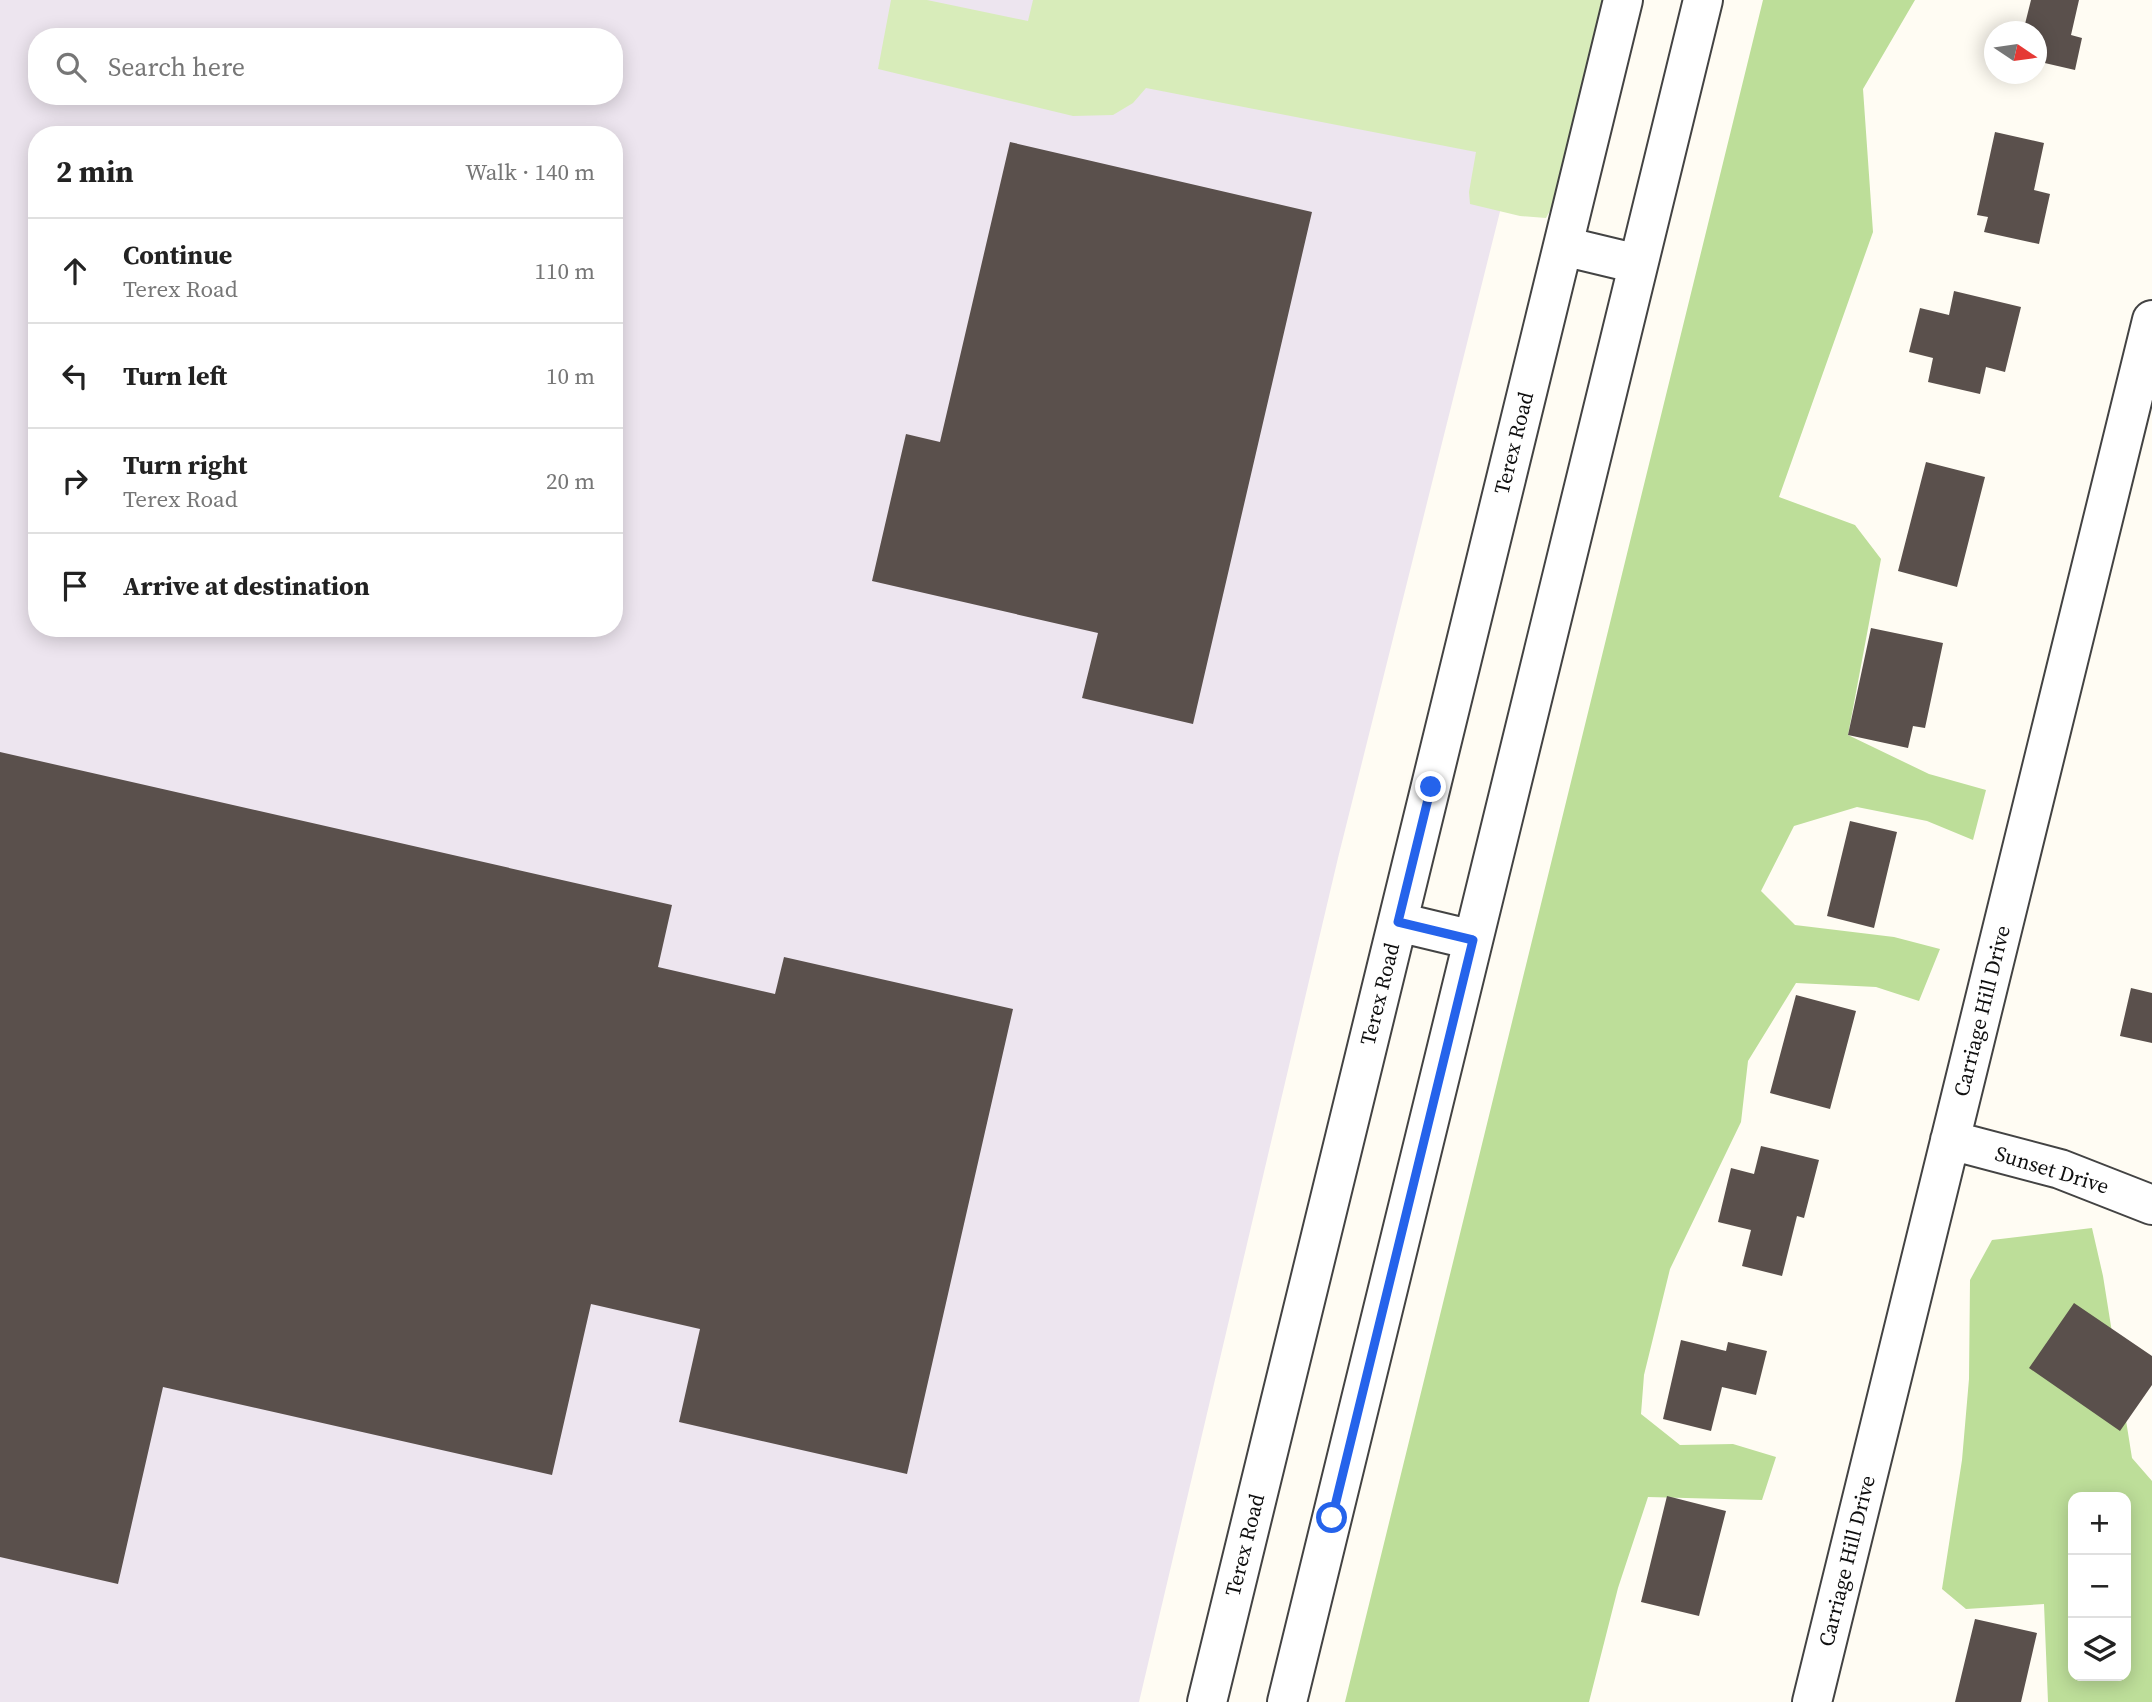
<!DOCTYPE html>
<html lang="en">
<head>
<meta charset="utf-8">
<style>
	body { margin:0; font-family:"Source Serif 4",serif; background:#f6f6f6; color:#222 }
	.controls { position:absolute; right:21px; bottom:21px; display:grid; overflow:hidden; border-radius:14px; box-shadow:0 4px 18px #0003 }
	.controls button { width:63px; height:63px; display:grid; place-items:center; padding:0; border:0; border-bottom:2px solid #e0e0e0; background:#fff; color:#222; font:35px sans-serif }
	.compass { position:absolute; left:1984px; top:21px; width:63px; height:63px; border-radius:50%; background:#fff; box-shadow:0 4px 18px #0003; rotate:103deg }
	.stop { position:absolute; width:21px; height:21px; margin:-16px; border:5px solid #2563eb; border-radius:50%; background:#fff }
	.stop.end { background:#2563eb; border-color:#fff; box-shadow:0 2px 7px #0008 }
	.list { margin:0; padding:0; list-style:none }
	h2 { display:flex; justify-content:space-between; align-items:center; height:91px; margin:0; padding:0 28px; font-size:30px }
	h2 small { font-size:23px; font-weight:400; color:#767676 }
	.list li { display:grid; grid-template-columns:46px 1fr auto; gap:21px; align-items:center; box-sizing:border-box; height:105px; padding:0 28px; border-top:2px solid #e0e0e0 }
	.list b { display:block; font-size:26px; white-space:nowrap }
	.list p { margin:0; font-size:23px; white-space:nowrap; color:#767676 }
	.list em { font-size:23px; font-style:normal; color:#767676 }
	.icon { flex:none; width:38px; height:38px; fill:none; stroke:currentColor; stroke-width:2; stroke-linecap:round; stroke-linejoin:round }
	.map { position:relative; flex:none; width:2152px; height:1702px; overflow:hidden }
	.search { position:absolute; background:#fff; box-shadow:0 4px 18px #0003; left:28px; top:28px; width:595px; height:77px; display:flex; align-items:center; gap:18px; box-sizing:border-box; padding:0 24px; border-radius:28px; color:#767676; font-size:26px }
	.panel { position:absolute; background:#fff; box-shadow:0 4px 18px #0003; left:28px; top:126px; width:595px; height:511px; border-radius:28px }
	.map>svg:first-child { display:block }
	.industrial { fill:#ede5ef; fill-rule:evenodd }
	.green { fill:#d8ecba }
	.forest { fill:#bdde99; fill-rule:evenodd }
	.building { fill:#5a504c }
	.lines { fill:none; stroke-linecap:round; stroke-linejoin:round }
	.minor-casing { stroke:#434343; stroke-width:42 }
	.tertiary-casing { stroke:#434343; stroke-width:42 }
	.minor { stroke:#fff; stroke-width:38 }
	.tertiary { stroke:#fff; stroke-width:38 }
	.route { stroke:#2563eb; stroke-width:9 }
	.labels { text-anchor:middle; stroke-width:7; stroke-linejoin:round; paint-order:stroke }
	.street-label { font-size:21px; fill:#101010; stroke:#fff }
</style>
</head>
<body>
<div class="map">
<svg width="2152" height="1702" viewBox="0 0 2152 1702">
	<rect width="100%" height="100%" fill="#fffcf3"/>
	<path class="industrial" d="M0,0H1553L1338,858L1139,1702H0ZM37,37H614V96H37ZM37,135H614V628H37Z"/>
	<path class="green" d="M891,0H927L1028,21L1033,0H1606L1560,192L1546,218L1520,216L1470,204L1469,192L1476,152L1146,88L1133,103L1113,115L1073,116L878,69Z"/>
	<path class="forest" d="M1763,0H1915L1863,89L1873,232L1779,497L1855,525L1881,559L1848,735L1929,774L1986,790L1973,840L1927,821L1857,807L1794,826L1761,891L1795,925L1894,937L1940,949L1919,1001L1876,987L1796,983L1748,1061L1741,1122L1670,1269L1644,1375L1641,1414L1680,1445L1733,1444L1776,1457L1762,1500L1648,1497L1618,1588L1589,1702H1345Z
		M2092,1228L2103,1276L2132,1458L2152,1481V1702H2048L2044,1604L1966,1609L1942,1589L1962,1460L1969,1379L1970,1280L1992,1240ZM2073,1497H2126V1676H2073Z"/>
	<path class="building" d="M2031,0H2079L2071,35L2082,38L2075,70L2036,61V32H2023Z
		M1995,132L2044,143L2034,190L2050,194L2039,244L1984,232L1988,217L1977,215Z
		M1010,142L1312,212L1193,724L1082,698L1098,633L872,581L906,434L940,442Z
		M1954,291L2021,307L2005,372L1986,367L1980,394L1928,382L1933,358L1909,352L1920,308L1949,315Z
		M1926,462L1985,477L1957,587L1898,571Z
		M1871,628L1943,643L1925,728L1913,726L1908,748L1848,735Z
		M0,752L672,905L658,967L775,994L784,957L1013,1009L907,1474L679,1422L700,1329L591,1304L552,1475L163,1387L118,1584L0,1557Z
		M1850,821L1897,832L1874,928L1827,916Z
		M2131,988L2152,993V1043L2120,1036Z
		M1796,995L1856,1011L1830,1109L1770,1093Z
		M1761,1146L1819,1160L1804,1218L1797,1216L1782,1276L1742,1266L1751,1230L1718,1222L1731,1168L1754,1174Z
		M2074,1303L2152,1356V1385L2120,1431L2029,1368Z
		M1681,1340L1726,1351L1728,1342L1767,1351L1756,1395L1722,1387L1711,1431L1663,1419Z
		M1667,1496L1726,1511L1699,1616L1641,1602Z
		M1975,1619L2037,1633L2021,1702H1955Z"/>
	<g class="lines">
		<defs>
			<path id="minor" d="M1950,1140L2060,1169L2152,1205
				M1812,1702L2152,320"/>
			<path id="tertiary" d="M1563,246L1638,264
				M1398,922L1473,940
				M1207,1702L1623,0
				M1287,1702L1703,0"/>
		</defs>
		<use href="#minor" class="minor-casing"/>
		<use href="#tertiary" class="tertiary-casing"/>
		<use href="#minor" class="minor"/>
		<use href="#tertiary" class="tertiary"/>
	</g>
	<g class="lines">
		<path class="route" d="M1332,1518L1473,940L1398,922L1431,787"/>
	</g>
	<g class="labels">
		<g class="street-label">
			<text transform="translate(1514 443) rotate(-76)" y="7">Terex Road</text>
			<text transform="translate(1380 994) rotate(-76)" y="7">Terex Road</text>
			<text transform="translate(1982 1011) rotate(-76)" y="7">Carriage Hill Drive</text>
			<text transform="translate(2052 1170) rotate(17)" y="7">Sunset Drive</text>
			<text transform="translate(1245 1545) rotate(-76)" y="7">Terex Road</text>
			<text transform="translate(1847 1561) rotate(-76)" y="7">Carriage Hill Drive</text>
		</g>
	</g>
</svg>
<div class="controls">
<button>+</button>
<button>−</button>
<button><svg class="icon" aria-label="layers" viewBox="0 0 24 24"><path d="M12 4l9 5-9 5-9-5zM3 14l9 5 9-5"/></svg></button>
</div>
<svg class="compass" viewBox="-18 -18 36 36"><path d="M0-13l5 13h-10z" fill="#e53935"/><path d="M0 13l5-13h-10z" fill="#767676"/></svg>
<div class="stop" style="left:1332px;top:1518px"></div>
<div class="stop end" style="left:1431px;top:787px"></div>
<div class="search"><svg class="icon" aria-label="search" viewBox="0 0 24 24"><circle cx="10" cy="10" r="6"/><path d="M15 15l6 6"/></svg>Search here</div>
<section class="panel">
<h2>2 min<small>Walk · 140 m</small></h2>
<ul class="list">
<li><svg class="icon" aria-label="ahead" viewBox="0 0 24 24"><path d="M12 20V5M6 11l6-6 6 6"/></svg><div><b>Continue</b><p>Terex Road</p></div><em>110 m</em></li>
<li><svg class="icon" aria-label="left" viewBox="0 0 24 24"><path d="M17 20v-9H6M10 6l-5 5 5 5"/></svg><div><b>Turn left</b></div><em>10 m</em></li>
<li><svg class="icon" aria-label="right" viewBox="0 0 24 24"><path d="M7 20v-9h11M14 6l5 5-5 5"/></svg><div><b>Turn right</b><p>Terex Road</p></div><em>20 m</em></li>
<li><svg class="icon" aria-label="arrive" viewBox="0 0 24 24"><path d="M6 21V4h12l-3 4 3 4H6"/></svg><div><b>Arrive at destination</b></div></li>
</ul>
</section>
</div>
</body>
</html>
